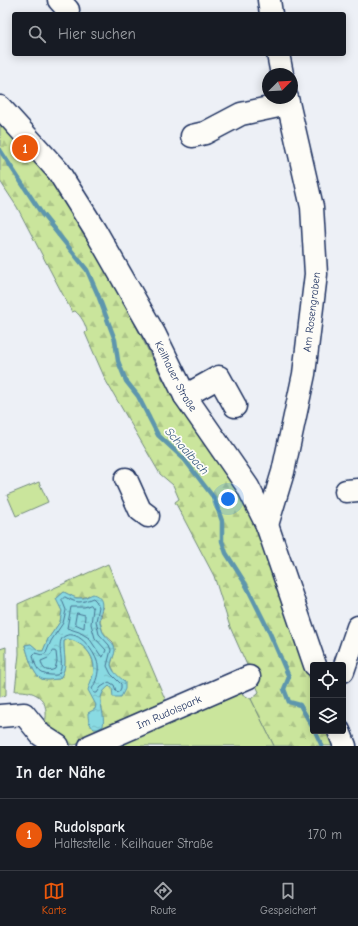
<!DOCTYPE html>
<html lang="de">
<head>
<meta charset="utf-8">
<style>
	body { margin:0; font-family:"Comic Neue",sans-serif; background:#20242c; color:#f1f3f6 }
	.controls { position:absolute; right:12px; bottom:12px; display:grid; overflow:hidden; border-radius:4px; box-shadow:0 2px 10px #0003 }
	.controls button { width:36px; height:36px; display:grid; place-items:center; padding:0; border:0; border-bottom:1px solid #363941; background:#171b24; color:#f1f3f6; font:20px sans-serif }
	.compass { position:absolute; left:262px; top:68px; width:36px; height:36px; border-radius:50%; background:#171b24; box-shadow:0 2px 10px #0003; rotate:66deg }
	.you { position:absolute; left:228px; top:499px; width:14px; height:14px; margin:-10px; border:3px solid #fff; border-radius:50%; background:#1a73e8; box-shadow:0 0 0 6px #1a73e833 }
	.badge { display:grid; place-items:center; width:26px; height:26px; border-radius:50%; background:#ea580c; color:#fff; font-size:13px; font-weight:700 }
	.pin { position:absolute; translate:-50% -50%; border:2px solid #fff; box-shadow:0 1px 4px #0006 }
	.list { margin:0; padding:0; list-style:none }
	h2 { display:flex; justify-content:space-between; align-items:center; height:52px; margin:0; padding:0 16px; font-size:17px }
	h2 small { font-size:13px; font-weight:400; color:#9ea1a6 }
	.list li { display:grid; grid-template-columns:26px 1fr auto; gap:12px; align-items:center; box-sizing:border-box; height:72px; padding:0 16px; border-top:1px solid #363941 }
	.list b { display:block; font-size:15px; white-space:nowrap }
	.list p { margin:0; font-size:13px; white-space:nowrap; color:#9ea1a6 }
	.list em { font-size:13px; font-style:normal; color:#9ea1a6 }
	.icon { flex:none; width:22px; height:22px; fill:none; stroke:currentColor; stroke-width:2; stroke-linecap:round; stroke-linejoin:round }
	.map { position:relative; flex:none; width:358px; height:746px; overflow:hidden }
	.search { position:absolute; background:#171b24; box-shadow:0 2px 10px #0003; left:12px; right:12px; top:12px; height:44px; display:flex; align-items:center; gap:10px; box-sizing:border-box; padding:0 14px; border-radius:4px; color:#9ea1a6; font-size:15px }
	.sheet { height:124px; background:#171b24 }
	nav { display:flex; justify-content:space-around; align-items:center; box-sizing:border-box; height:56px; border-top:1px solid #363941; background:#171b24; font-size:11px; color:#9ea1a6 }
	nav a { display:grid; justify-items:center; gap:2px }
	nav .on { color:#ea580c }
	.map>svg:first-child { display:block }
	.forest { fill:url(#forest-firs); stroke:#728a7d; fill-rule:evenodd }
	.park { fill:#cae59c; stroke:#728a7d }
	.water { fill:url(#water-ripples); stroke:#5d96ad }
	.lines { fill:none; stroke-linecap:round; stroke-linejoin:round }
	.shore { stroke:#477393; stroke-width:1 }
	.stream { stroke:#5d96ad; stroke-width:4.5 }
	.minor-casing { stroke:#1b2f5e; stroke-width:25 }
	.minor { stroke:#fdfcf7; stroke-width:22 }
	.labels { text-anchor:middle; stroke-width:3.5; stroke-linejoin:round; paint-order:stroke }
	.street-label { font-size:11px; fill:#1b2f5e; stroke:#fdfcf7 }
	.water-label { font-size:12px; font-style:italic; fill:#365a7f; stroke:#fdfcf7 }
</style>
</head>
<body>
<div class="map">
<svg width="358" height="746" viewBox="0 0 358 746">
	<defs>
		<pattern id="forest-firs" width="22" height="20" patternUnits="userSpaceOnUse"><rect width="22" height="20" fill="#cae59c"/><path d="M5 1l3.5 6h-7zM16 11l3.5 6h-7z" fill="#adc589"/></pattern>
		<pattern id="water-ripples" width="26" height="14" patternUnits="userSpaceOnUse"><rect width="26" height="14" fill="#89dae2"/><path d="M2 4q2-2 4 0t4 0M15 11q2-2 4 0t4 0" fill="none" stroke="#76bbc4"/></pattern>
	</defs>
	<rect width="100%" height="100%" fill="#edf0f6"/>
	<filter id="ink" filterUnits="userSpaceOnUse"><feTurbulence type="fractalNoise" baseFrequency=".025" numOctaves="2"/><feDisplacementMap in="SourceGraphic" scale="8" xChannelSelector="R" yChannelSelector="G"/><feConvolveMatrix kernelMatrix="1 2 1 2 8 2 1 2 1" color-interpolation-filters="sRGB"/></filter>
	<g filter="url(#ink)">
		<path class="forest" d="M0,116L36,154L105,264L163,380L239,490L258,527L313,689V731H329L335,746H274L251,699L259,692L230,627L214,576L175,502L179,499L173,485L160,474L106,381L85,333L87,331C85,323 81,316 75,311L72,312L17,207L0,181Z
			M108,564L168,706L86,742L74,745L62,744L45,724C50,700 38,690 15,691L19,654L18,604ZM64,592C72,597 80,601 89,595L103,608L100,621L103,633L113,642L115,650L111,665L114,671L111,687L109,686C98,694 100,701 103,713H88L95,710L96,705L89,687C101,666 90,644 68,639L64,641C63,654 69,668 59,679C54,679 47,681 42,679C33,676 28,654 25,645L31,644L39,651H43L48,639L60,622L62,611L57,598Z
			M6,647V695L0,697V649Z"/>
		<path class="park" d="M39,482L48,502L16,516L7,495Z
			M237,691L251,699L274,746H100Z"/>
		<path class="water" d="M64,592L76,598H84L93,594C109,599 98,614 100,623C101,627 102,632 105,635C108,640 115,643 115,650C115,655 111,660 111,665C112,672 120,677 125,682V689L121,697H113L112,688L109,686C93,698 106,710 103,726L98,729H94C89,724 88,720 88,713L95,709L96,705L88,690C90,682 94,676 94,668C94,653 81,642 68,639L64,641C63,654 69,667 59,679C54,679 47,681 42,679C33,676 28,654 25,645L31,644L39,651H43L48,639L60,622L62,611L56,599Z"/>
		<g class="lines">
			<path class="shore" d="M65,597C78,604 80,603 93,598L96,601L99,607L96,621L99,634L109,645L111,650L107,666L111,674L121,684V688L119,692L116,691L114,685L109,682L101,687L97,693H94L92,689C96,682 99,673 98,665C96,653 79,629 65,636C54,641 66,663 59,673C57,676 54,675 51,675C38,675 35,666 33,655L35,653L42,655L46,653L51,641L63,623L66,610L62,600Z
				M91,605L93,608L91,624L95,638L106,650L103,657L101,656L89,638L79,632L67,628L71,607H84Z
				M77,613L85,615L84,628L75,624Z
				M54,651L56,652L57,661L55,669C47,673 42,669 41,661L48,658Z"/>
			<path class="stream" d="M0,150L42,214L87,270L98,295L115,340L118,361L126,381L138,396L158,435L184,459L214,498L222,521V541L226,553L245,583L268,629L289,677L284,689L289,702L300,705L313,728
				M315,731L322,746"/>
			<defs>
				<g id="minor">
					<path d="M59,0L68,10"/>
					<path d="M269,0L271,14"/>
					<path d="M278,54L282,74"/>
					<path id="s1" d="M0,107L58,171L95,230L155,335L185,396L248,487L267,525L315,665"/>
					<path d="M192,136L205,133L241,114L288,104"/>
					<path d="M185,396L219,377L235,406"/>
					<path d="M126,479L140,510L148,516"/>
					<path d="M346,491L358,490"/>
					<path id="s2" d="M267,525L283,472L304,374L316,274L312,207L287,98"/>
					<path d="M343,671L358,627"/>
					<path d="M0,716L24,714L41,735L58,746"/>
					<path d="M339,731L345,746"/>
					<path id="s3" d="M90,746L249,677"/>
				</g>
			</defs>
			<use href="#minor" class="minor-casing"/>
			<use href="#minor" class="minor"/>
		</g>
	</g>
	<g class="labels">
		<g class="street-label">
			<text dy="4" stroke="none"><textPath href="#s2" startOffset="218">Am Rosengraben</textPath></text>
			<text dy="4" stroke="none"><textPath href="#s1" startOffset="323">Keilhauer Straße</textPath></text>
			<text dy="4" stroke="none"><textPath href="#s3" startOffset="86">Im Rudolspark</textPath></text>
		</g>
		<g class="water-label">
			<text transform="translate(187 451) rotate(48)" y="4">Schaalbach</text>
		</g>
	</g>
</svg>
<div class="controls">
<button><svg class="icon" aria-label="locate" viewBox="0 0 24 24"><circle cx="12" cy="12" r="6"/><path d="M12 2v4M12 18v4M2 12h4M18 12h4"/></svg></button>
<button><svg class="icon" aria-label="layers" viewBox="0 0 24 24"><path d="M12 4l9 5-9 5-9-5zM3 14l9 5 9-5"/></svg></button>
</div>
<svg class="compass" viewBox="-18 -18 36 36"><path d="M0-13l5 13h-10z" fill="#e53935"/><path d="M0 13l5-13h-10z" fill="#9ea1a6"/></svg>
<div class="you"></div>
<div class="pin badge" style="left:25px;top:148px">1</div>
<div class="search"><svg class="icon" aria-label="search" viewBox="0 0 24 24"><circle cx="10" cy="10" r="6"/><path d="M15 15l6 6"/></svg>Hier suchen</div>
</div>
<section class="sheet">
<h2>In der Nähe<small></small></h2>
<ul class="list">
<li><span class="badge">1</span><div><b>Rudolspark</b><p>Haltestelle · Keilhauer Straße</p></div><em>170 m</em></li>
</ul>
</section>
<nav>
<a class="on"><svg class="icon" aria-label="map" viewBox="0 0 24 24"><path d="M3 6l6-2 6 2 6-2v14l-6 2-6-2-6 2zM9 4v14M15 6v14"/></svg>Karte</a>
<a><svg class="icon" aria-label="directions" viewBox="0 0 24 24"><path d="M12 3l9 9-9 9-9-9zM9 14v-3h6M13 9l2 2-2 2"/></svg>Route</a>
<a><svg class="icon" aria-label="saved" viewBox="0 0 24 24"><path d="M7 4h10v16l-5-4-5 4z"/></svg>Gespeichert</a>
</nav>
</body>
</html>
